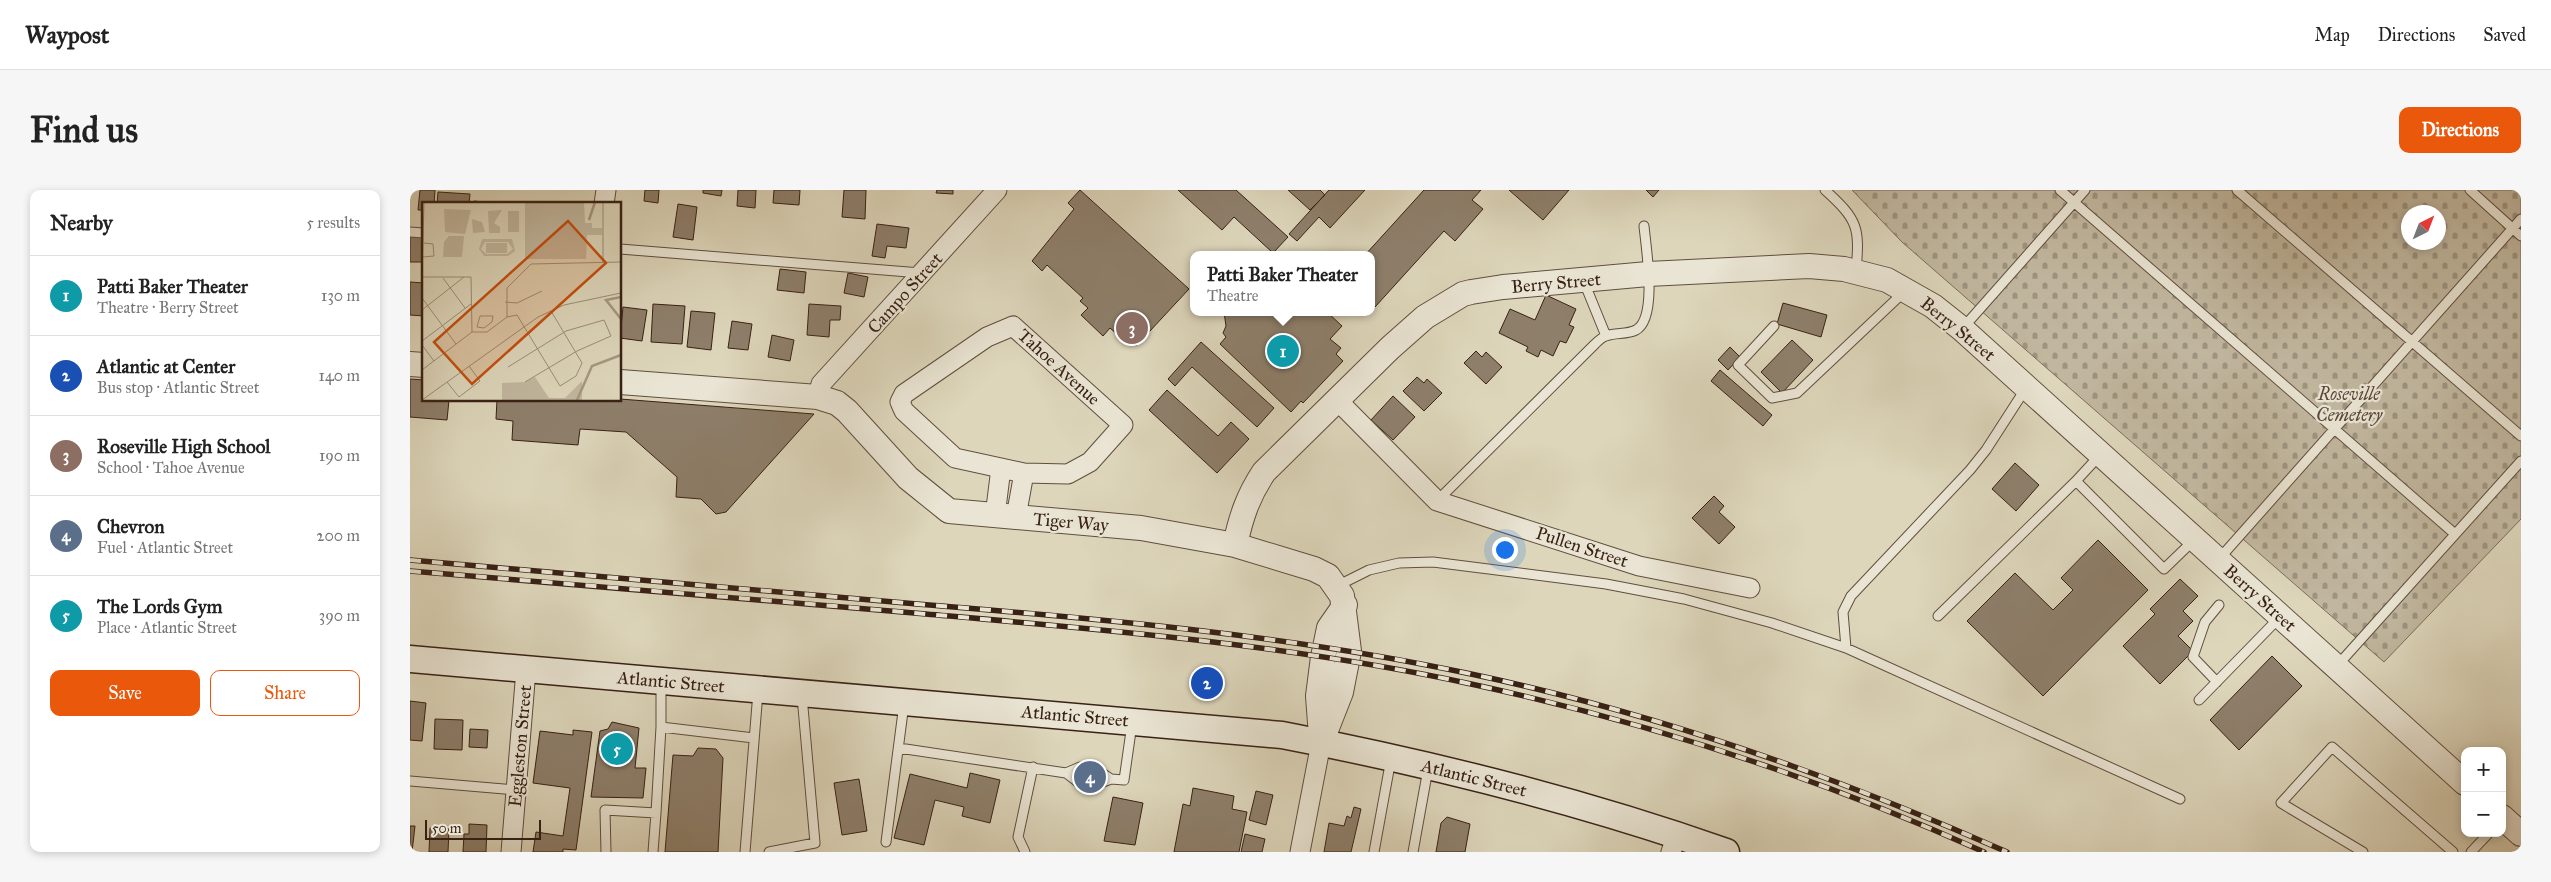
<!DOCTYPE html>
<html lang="en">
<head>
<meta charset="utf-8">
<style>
	body { margin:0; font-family:"IM FELL Great Primer",serif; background:#f6f6f6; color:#222 }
	.controls { position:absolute; right:15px; bottom:15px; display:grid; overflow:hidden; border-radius:10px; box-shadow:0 2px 8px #0003 }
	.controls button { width:45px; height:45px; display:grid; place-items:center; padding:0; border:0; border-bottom:1px solid #e0e0e0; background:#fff; color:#222; font:25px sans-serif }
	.compass { position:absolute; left:1991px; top:15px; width:45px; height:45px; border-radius:50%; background:#fff; box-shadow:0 2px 8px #0003; rotate:42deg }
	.scale { position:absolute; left:15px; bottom:12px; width:116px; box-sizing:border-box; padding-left:5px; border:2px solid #382115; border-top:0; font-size:14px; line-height:18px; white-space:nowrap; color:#382115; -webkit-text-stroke:4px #e9e4d3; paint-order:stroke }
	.you { position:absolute; left:1094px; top:359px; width:18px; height:18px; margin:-12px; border:4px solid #fff; border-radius:50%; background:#1a73e8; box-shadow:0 0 0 8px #1a73e833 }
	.badge { display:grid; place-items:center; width:32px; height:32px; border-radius:50%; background:#ea580c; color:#fff; font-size:16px; font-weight:700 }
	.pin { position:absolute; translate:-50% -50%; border:2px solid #fff; box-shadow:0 1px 5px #0006 }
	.popup { position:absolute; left:780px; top:61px; width:185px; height:65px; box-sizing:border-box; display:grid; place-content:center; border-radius:10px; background:#fff; filter:drop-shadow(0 1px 4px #0005); font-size:16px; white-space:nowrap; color:#767676 }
	.popup b { font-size:19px; color:#222 }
	.popup::after { content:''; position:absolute; left:50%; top:100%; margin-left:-10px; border:10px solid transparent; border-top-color:#fff }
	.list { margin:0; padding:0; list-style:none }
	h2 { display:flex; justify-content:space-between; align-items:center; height:65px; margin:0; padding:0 20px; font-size:21px }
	h2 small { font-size:16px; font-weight:400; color:#767676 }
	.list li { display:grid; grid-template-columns:32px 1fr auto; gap:15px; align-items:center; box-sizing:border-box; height:80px; padding:0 20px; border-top:1px solid #e0e0e0 }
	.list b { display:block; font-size:19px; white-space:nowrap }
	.list p { margin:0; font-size:16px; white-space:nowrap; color:#767676 }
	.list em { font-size:16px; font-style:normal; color:#767676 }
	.actions { display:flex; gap:10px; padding:15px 20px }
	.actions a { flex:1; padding:11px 0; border:1px solid #ea580c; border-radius:10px; text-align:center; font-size:18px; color:#ea580c }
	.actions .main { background:#ea580c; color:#fff }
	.map { position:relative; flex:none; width:2111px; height:662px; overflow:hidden; border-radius:10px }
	header { display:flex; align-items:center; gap:30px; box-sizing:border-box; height:70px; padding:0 25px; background:#fff; border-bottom:1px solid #e0e0e0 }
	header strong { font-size:24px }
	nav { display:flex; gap:28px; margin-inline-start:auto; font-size:18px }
	.intro { display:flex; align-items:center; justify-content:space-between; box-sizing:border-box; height:120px; padding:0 30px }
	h1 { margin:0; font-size:35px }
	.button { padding:12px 22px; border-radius:10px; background:#ea580c; color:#fff; font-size:18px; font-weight:700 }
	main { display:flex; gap:30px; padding:0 30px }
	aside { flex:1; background:#fff; border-radius:10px; box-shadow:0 2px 8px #0003 }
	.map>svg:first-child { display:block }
	.cemetery { fill:url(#cemetery-stones); stroke:#7c6c5a; fill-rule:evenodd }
	.building { fill:#8e7f6b; stroke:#382115 }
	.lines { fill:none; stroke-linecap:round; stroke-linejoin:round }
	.service-casing { stroke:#614e3e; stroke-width:11 }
	.minor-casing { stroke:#614e3e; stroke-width:21 }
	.tertiary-casing { stroke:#614e3e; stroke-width:26 }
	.secondary-casing { stroke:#382115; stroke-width:29 }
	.service { stroke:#e9e4d3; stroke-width:9 }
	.minor { stroke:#e9e4d3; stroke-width:19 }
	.tertiary { stroke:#e9e4d3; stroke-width:24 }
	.secondary { stroke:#e9e4d3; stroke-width:26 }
	.rail-casing { stroke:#382115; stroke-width:5.5 }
	.rail { stroke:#e9e4d3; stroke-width:4; stroke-dasharray:11; stroke-linecap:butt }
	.labels { text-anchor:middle; stroke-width:4.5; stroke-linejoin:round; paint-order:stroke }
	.street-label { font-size:18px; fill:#382115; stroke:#e9e4d3 }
	.park-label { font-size:18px; font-style:italic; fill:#5a4638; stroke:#e9e4d3 }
	.inset-river { fill:none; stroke:#a59883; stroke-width:2.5 }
	.inset-road { fill:none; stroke:#9b8e79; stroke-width:1 }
	.view { fill:#c54e0e; fill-opacity:0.15; stroke:#c54e0e; stroke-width:2.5 }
	.inset-edge { fill:none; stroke:#382115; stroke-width:2.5 }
</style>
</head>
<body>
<header>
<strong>Waypost</strong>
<nav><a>Map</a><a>Directions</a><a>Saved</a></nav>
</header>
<div class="intro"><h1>Find us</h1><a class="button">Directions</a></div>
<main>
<aside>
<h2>Nearby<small>5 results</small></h2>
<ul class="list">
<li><span class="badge" style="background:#0f9aa8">1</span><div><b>Patti Baker Theater</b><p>Theatre · Berry Street</p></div><em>130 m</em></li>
<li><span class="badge" style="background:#1a4fb4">2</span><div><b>Atlantic at Center</b><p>Bus stop · Atlantic Street</p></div><em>140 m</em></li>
<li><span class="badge" style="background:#8d6e63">3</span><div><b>Roseville High School</b><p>School · Tahoe Avenue</p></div><em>190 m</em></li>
<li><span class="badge" style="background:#5c6f8a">4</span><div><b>Chevron</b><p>Fuel · Atlantic Street</p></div><em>200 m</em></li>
<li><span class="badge" style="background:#0f9aa8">5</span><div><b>The Lords Gym</b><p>Place · Atlantic Street</p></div><em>390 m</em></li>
</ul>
<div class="actions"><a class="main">Save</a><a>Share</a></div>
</aside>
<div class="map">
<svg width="2111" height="662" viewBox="0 0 2111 662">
	<defs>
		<pattern id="cemetery-stones" width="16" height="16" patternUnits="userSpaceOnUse" patternTransform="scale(1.25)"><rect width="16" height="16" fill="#c1b79f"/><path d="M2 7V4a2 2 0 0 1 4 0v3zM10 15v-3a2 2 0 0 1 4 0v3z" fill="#9e9480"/></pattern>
	</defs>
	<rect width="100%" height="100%" fill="#ddd6bb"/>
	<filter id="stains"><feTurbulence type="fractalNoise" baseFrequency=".004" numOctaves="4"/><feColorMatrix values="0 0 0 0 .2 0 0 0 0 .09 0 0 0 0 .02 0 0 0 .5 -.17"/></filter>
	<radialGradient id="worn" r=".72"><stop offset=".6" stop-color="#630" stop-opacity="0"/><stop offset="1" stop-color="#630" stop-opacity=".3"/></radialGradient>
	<path class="cemetery" d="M1442,0H2111V329L1974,472L1492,52ZM1998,22H2028V52H1998Z"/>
	<path class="building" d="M10,0H25L24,14H14V20H8Z
		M235,0H249L248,13L234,11Z
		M293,0H312L311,6L293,3Z
		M328,0H346L345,18L327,16Z
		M364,0H390L389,15L363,13Z
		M434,0H456L455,29L432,27Z
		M527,0H543V4L526,3Z
		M670,0L779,99L726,156L711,142L708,145L700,138L693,146L671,125L678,118L670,111L673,108L637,75L632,81L622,71L664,19L658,13Z
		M768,0H826L878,47L863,63L824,27L812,40Z
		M878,0H910L915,5L900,20Z
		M919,0H955L920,38L909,27L887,51L879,44Z
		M1014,0H1071L1062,10L1073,19L1045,51L1034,41L965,117L962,114V65H955Z
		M1099,0H1159L1133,30Z
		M1236,0H1249L1243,7Z
		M28,2L60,4L59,14H27Z
		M64,11L83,13V14H64Z
		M268,14L287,17L283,50L263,47Z
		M467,34L499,38L496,58L477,56L475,68L462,66Z
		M0,45L14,46L13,72H0Z
		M370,79L396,82L394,103L367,100Z
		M438,83L458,87L454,107L434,103Z
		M0,92L14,93V126L0,125Z
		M1136,105L1166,119L1159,135L1164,137L1156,153L1150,151L1143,166L1131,160L1128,167L1116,161L1118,157L1089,143L1100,119L1125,130Z
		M1373,113L1417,125L1411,147L1367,134Z
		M243,114L275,116L272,154L241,152Z
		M399,114L431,116L430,130H420L419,147L397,145Z
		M213,117L237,120L232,151L210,148Z
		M281,121L305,123L301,160L277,157Z
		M814,122H917L932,136L920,149L931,158L926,164L933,171L893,213L891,211L881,222L810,154L816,147L813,143L816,136Z
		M322,131L342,134L338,160L318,158Z
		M362,145L384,150L380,171L358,167Z
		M1382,150L1403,170L1372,203L1351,182Z
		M791,152L864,218L847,237L782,177L765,196L758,189Z
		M1320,157L1330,167L1318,180L1308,170Z
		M1066,161L1072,167L1076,162L1092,177L1076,194L1054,173Z
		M1310,180L1362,225L1353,236L1301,191Z
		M1007,187L1014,193L1017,189L1032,203L1014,221L993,201Z
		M0,189L14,190V210H39L37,230L0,227Z
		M757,200L808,246L821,232L839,249L807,283L739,220Z
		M983,206L1005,227L983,250L961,230Z
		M210,209L404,224L316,322L306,324L291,309L266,307L267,287L216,242L170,239L168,255L102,250L103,231L86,229L87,210Z
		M1605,273L1629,295L1606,321L1582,299Z
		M1304,306L1314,316L1309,322L1325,337L1309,354L1282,328Z
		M1688,350L1738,400L1633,506L1557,431L1605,383L1643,420L1663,400L1651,388Z
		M1770,389L1788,406L1773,421L1783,431L1768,446L1783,461L1750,494L1713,456L1745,424L1740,419Z
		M1862,466L1892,496L1829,560L1800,530Z
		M0,511L16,513L12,551L0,550Z
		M25,529L53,530L52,560L24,559Z
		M202,532L229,538L225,578H236L233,608L181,607L190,541L198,539Z
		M60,539L78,540L77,558L59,557Z
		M163,540L182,542L166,660L153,659V662H123L126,642L153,646L160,598L123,593L130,541L163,545Z
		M288,558L306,559L313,568L308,662H255L263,565L283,566Z
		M675,573L691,575L688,601L672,599Z
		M560,583L590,590L580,633L552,626L554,617L525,610L514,655L484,648L500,584L557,598Z
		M449,589L457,641L432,645L424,593Z
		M783,598L824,606L822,619L837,622L829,662H764L773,614L780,616Z
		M846,601L863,605L856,635L839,630Z
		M703,607L733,613L725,655L694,651Z
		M944,617L951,619L941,662H914L919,633L934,636L937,626L941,628Z
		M1037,627L1060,634L1055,662H1026L1031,633Z
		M59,634L77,635L76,662H53L54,644H59Z
		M0,636H5L2,662H0Z
		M20,638L39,639L38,662H19Z
		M835,644L855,649L852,662H831Z"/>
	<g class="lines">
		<defs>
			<path id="service" d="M1415,0C1448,30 1450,37 1446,81
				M1650,0L2045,344
				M1827,0L2111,246
				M2060,0L2111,46
				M0,42L14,43
				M210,59L511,83
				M1174,92L1196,146
				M1364,136L1328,175L1362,208L1387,203L1494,102
				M1552,139L1675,0
				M1690,265L1666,291L1754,379L1785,349
				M1027,311L1184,155C1187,152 1192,147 1196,146C1206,142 1216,145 1226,140C1248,128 1236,58 1234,36
				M1809,369L2111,29
				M927,396L959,380L989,373L1023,372L1196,394L1274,409L1362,433L1436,458L1770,609
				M1528,426L1666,291
				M1436,458L1433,422L1441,406L1560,280L1576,260L1616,198
				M1926,477L2111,271
				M1807,492L1783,467L1795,432L1809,415
				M1789,510L1870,427
				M251,537L344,548
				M489,558L656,583L669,593
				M656,583L670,577
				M701,589L714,590L722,534
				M0,591L106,600
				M685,595L701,589L686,579
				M246,623L251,537V494
				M476,652L494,514
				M196,662L195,620L246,623L243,662
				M335,662L348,502
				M359,662L405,653L392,506
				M615,662L608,647L623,577
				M964,662L981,569
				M1003,662L1018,579
				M1953,662L1871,613L1922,557L2043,662
				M2061,662L2079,643"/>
			<path id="minor" d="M194,14L196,0
				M603,136L713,235L680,272L658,284L614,283L545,268L494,221L490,212L494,204L577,147Z
				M408,207L411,194L587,0
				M928,211L1027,311L1229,376L1340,398
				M585,326L591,278
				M606,327L614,283
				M101,662L116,480
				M890,662L911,553
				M1261,662L1267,645"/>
			<path id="tertiary" d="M0,174L14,175
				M210,192L408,207L427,213L437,221L498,288L539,321L731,338L825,355L904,379L918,386L932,406L939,461L931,502L911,553
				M825,355C831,327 838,306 854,282L980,158L1015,127L1053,104L1061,102L1093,97L1238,84L1399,76L1434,79L1477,90L1523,116L1552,139L2055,593
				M911,546L908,506L913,467L919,438L935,415
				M2092,627L2111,644"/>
			<path id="secondary" d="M0,469L872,545C1023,574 1171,611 1316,662"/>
		</defs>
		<use href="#service" class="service-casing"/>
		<use href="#minor" class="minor-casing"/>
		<use href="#tertiary" class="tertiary-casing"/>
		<use href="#secondary" class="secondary-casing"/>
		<use href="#service" class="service"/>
		<use href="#minor" class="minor"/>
		<use href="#tertiary" class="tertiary"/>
		<use href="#secondary" class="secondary"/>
		<defs>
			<path id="rail" d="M0,370C169,385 338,399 507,414C693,429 878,445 1061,484C1246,523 1425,586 1597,662
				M0,381C172,395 344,409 516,424C698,440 881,455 1061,494C1237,532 1410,588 1574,662"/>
		</defs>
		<use href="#rail" class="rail-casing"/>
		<use href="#rail" class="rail"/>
	</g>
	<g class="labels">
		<g class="street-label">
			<text transform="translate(1146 93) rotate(-5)" y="6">Berry Street</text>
			<text transform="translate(495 103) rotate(-48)" y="6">Campo Street</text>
			<text transform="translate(1548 139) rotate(39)" y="6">Berry Street</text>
			<text transform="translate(649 177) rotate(42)" y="6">Tahoe Avenue</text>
			<text transform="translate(661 332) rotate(5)" y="6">Tiger Way</text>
			<text transform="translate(1172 357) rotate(18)" y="6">Pullen Street</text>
			<text transform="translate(1850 408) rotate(42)" y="6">Berry Street</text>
			<text transform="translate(261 492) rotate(5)" y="6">Atlantic Street</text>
			<text transform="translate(665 526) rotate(5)" y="6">Atlantic Street</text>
			<text transform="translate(110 556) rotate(-85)" y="6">Eggleston Street</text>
			<text transform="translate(1064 588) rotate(14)" y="6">Atlantic Street</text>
		</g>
		<g class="park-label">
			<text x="1939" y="210">Roseville<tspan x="1939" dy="21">Cemetery</tspan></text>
		</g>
	</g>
	<g transform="translate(12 12)">
		<rect width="199" height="199" fill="#ddd6bb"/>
		<path d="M103,0H162L163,21H170V26H180V33H165L164,57H103Z" fill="#c1b79f"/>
		<path d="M113,175L127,196H143L160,179V198H80V181L103,180Z" fill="#c1b79f"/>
		<path d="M22,7L49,8L43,32L23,30ZM80,8L72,21L78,25V31H67L66,9ZM86,9H97V30H86ZM50,17L60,20L63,30L51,31ZM27,34H42L40,55H21L22,40ZM60,37H90L93,49L86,54H62L57,47ZM63,40H86L91,47L85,52H64L59,47ZM64,41H85V51H64Z" fill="#c1b79f" fill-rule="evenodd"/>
		<path class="inset-river" d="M167,18L173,0M199,95L184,98L199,117M155,198L170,164L199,153"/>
		<path class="inset-road" d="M181,0V60M1,55L12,54L11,42L2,41M0,75H49L50,130M21,76L43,106M0,77L2,0M0,96L34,142M83,100L95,101L120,89M0,108L42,75M95,113L138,184L154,174L160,161L129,109M58,114H71L70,120L62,126L55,125ZM85,115V86L109,62L199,60M50,130H65L85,115L95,113M0,139L49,102M0,143L12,159M86,165L144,129L182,118L189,134L155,149L103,180M0,168L50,130M25,180L37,195L58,179L47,164M0,198L116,115L142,103L199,91"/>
		<path class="view" d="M146,19L184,61L50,182L12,140Z"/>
		<rect width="199" height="199" class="inset-edge"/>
	</g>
	<rect width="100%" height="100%" filter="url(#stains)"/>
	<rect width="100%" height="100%" fill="url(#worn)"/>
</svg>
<div class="controls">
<button>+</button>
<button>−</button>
</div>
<svg class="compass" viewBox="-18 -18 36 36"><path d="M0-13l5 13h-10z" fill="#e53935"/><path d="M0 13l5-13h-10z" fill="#767676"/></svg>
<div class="scale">50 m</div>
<div class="you"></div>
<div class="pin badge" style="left:873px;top:161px;background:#0f9aa8">1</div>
<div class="popup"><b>Patti Baker Theater</b>Theatre</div>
<div class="pin badge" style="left:797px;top:493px;background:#1a4fb4">2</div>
<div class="pin badge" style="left:722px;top:138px;background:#8d6e63">3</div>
<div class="pin badge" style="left:680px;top:587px;background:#5c6f8a">4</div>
<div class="pin badge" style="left:207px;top:559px;background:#0f9aa8">5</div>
</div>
</main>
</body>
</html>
